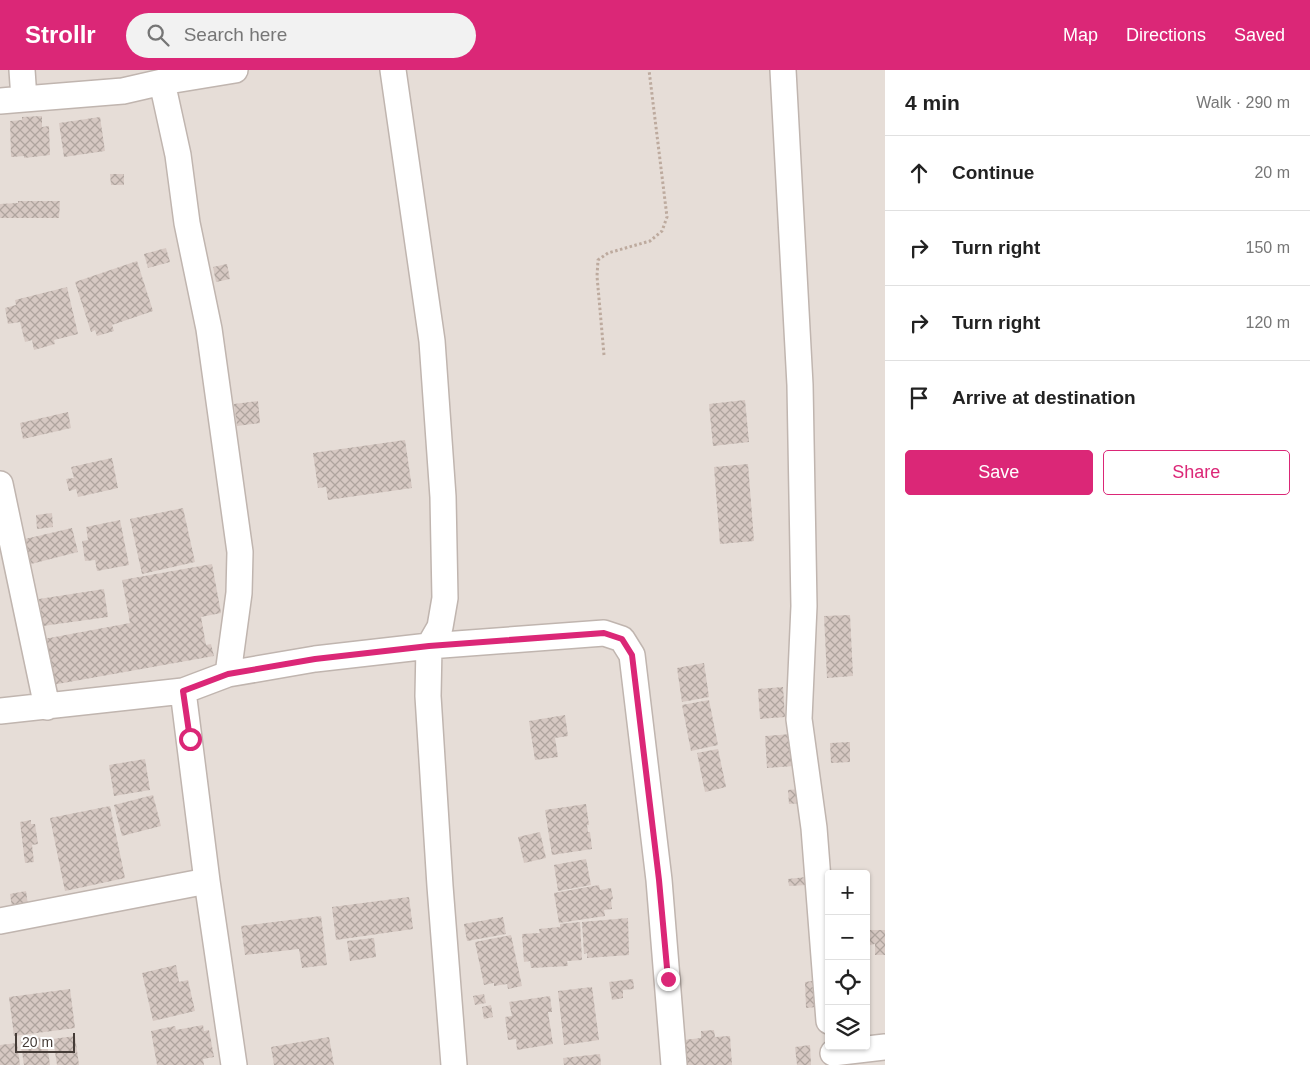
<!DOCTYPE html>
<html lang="en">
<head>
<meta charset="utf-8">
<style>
	body { margin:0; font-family:Arial,sans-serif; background:#f2f2f2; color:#222 }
	.controls { position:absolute; right:15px; bottom:15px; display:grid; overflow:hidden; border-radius:5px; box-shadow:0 1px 4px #0004 }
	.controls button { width:45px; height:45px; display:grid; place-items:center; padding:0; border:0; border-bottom:1px solid #e0e0e0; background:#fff; color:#222; font:25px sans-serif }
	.scale { position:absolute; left:15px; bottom:12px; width:60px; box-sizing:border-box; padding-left:5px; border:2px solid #453c37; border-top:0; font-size:14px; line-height:18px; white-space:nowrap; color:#453c37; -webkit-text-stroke:4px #fff; paint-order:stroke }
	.stop { position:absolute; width:15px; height:15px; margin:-11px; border:4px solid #db2777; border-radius:50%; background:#fff }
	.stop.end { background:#db2777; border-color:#fff; box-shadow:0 1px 5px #0008 }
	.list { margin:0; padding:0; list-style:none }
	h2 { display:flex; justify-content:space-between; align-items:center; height:65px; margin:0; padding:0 20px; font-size:21px }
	h2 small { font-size:16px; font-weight:400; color:#767676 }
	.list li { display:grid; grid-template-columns:32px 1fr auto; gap:15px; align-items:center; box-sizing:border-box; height:75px; padding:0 20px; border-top:1px solid #e0e0e0 }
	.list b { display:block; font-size:19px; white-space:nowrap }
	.list em { font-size:16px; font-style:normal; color:#767676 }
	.actions { display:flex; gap:10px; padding:15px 20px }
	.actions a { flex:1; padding:11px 0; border:1px solid #db2777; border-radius:5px; text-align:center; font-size:18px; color:#db2777 }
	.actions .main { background:#db2777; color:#fff }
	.icon { flex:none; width:28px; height:28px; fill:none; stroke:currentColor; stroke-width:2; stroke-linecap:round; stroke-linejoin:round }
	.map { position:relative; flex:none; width:885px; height:995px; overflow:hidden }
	header { display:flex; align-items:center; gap:30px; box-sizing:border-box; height:70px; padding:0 25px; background:#db2777; color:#fff }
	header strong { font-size:24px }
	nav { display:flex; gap:28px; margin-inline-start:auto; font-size:18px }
	.search { width:350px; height:45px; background:#f2f2f2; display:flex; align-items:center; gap:12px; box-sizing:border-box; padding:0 18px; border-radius:28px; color:#767676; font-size:19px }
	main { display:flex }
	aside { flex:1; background:#fff }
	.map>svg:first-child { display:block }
	.residential { fill:#e6ddd7; fill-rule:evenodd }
	.building { fill:url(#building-cross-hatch) }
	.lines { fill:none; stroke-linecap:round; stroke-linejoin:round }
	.minor-casing { stroke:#c0b5af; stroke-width:28 }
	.path { stroke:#bdaa9e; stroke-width:3; stroke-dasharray:2.5 2.5; stroke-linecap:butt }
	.minor { stroke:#fff; stroke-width:25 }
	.route { stroke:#db2777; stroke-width:6 }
</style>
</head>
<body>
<header>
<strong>Strollr</strong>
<div class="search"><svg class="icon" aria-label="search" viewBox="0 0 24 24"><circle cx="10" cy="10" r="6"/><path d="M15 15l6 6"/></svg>Search here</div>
<nav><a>Map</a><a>Directions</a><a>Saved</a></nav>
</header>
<main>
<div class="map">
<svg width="885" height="995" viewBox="0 0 885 995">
	<defs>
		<pattern id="building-cross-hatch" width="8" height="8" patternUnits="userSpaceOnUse" patternTransform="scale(1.25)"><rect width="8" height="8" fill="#d6c8c2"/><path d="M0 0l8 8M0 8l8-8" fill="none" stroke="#afa49e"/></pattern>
	</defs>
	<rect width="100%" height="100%" fill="#f2ede8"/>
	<path class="residential" d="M0,0H885V995H0ZM829,804H866V976H829Z"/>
	<path class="building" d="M42,46V57L49,56L50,85L24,88V86L11,87L10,51L22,50V47Z
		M100,47L105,81L64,87L59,53Z
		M110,104H124V115H111Z
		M18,131H60L59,148H0V134L18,133Z
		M166,178L170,192L148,198L144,184Z
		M137,191L153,241L112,255L114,261L97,266L95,260L91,262L75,212Z
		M227,194L230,209L216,212L213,197Z
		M67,217L78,264L54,270L55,274L34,280L32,270L25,272L20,252L8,254L5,238L16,235L15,230Z
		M745,330L749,372L713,376L709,334Z
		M258,331L260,353L237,356L234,334Z
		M68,342L71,358L23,369L20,353Z
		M405,370L412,418L328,430L326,417L318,418L313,383Z
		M112,388L118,418L78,427L76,419L69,421L66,409L74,408L71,397Z
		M748,394L754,471L720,474L714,397Z
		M183,438L195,492L142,504L130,449Z
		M52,443L53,457L37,459L36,445Z
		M120,450L129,495L97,501L95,490L85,491L82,471L88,470L86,457Z
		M72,458L78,482L31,494L25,469Z
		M212,494L221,543L201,547L206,575L211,574L214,586L52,615L44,569L130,553L122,510Z
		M104,519L108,547L43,556L39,529Z
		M850,545L853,606L827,608L824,546Z
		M704,593L709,627L682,632L677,598Z
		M783,617L785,647L760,649L758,619Z
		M709,630L718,675L691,681L682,635Z
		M565,645L568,666L555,668L558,687L535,690L529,651Z
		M792,664L794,696L767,698L765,666Z
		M850,672V692L831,693L830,673Z
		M718,679L726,717L705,722L697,683Z
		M145,689L150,720L114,726L109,695Z
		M801,719L802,733L789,734L788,720Z
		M153,725L161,756L122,766L114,735Z
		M586,734L589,755H587L588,762H590L592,779L552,785L545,740Z
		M110,736L125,808L65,821L50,748Z
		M31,750V754H35L38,774L32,775L34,792L25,793L20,752Z
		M540,762L546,788L524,793L518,767Z
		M586,789L591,815L558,821L554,795Z
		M806,807L807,815L789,816L788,809Z
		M599,815L600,820L611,818L613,829L611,830L612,839L604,840L605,846L559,853L554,823Z
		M26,821L28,835L12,837L10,824Z
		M409,827L413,859L336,870L332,837Z
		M321,846L327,895L302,898L299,879L245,885L241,856Z
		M503,847L506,864L467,871L464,854Z
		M628,848L629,885L587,888V883L584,884L582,852Z
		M580,852L582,890L567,891L568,896L531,898L530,891L524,892L522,864L540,863L539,859L560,857V854Z
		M870,860H885V885H875V874L870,875Z
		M511,865L522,916L508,919L507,914L494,916V913L484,915L475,872Z
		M374,868L376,887L350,891L347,871Z
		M176,895L179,912L188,910L195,941L153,951L142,903Z
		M633,909L634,919L623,920V928L612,930L609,912Z
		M812,911V917H814L816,937L806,938L805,912Z
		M592,917L599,970L564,975L558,921Z
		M70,919L75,958L14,966L9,927Z
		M484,924L486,933L475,935L473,926Z
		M550,926L552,942H548L553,974L517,980L516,969L508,970L505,947L512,946L509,932Z
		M491,935L493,947L484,949L482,937Z
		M203,955L204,961L209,960L214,987L203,989L204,995H157L151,961L175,956L176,960Z
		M714,960L715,967L730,966L732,995H686L684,970L701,968V961Z
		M75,966L79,995H57L53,969Z
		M46,967L50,995H24L20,970Z
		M329,967L334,995H274L271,977Z
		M17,973L20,995H0V975Z
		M810,975L811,995H797L795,977Z
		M600,984L601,995H564L563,988Z"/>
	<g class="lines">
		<defs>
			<path id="minor" d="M22,0L24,29L123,21L162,12L178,85L187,153L209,259L240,482L239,523L228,604
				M393,0L432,271L443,427L445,528L440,557L429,576L428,626L440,816L454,995
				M783,0L800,315L804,536L799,649L814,758L829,951
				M162,12L235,0
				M0,31L24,29
				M0,414L47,637
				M183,621L207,811L234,995
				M0,641L183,621L228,604L315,589L429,576L604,563L622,569L632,585L659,810L674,995
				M0,851L207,811
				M833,983L885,977"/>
		</defs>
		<use href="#minor" class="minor-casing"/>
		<path class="path" d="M604,285L597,206L598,190L608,183L650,171L662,161L667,147L649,0"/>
		<use href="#minor" class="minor"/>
	</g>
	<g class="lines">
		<path class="route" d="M190,669L183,621L228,604L315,589L429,576L604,563L622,569L632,585L659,810L668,909"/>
	</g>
</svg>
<div class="controls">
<button>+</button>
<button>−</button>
<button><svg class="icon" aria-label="locate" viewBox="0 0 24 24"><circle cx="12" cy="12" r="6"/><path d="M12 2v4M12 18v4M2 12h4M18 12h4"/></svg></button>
<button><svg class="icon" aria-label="layers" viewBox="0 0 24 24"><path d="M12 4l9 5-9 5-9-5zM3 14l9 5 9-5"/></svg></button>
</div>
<div class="scale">20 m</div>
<div class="stop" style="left:190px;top:669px"></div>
<div class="stop end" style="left:668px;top:909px"></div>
</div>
<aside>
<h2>4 min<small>Walk · 290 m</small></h2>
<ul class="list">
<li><svg class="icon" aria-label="ahead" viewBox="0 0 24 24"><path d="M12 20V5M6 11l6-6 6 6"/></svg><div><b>Continue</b></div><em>20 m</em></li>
<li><svg class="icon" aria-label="right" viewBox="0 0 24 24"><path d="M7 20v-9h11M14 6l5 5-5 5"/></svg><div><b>Turn right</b></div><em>150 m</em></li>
<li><svg class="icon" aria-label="right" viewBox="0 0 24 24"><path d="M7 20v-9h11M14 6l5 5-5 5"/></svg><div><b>Turn right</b></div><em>120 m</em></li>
<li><svg class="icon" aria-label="arrive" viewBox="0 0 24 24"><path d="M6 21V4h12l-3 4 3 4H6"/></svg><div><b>Arrive at destination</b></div></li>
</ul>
<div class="actions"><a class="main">Save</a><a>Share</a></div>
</aside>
</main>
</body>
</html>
